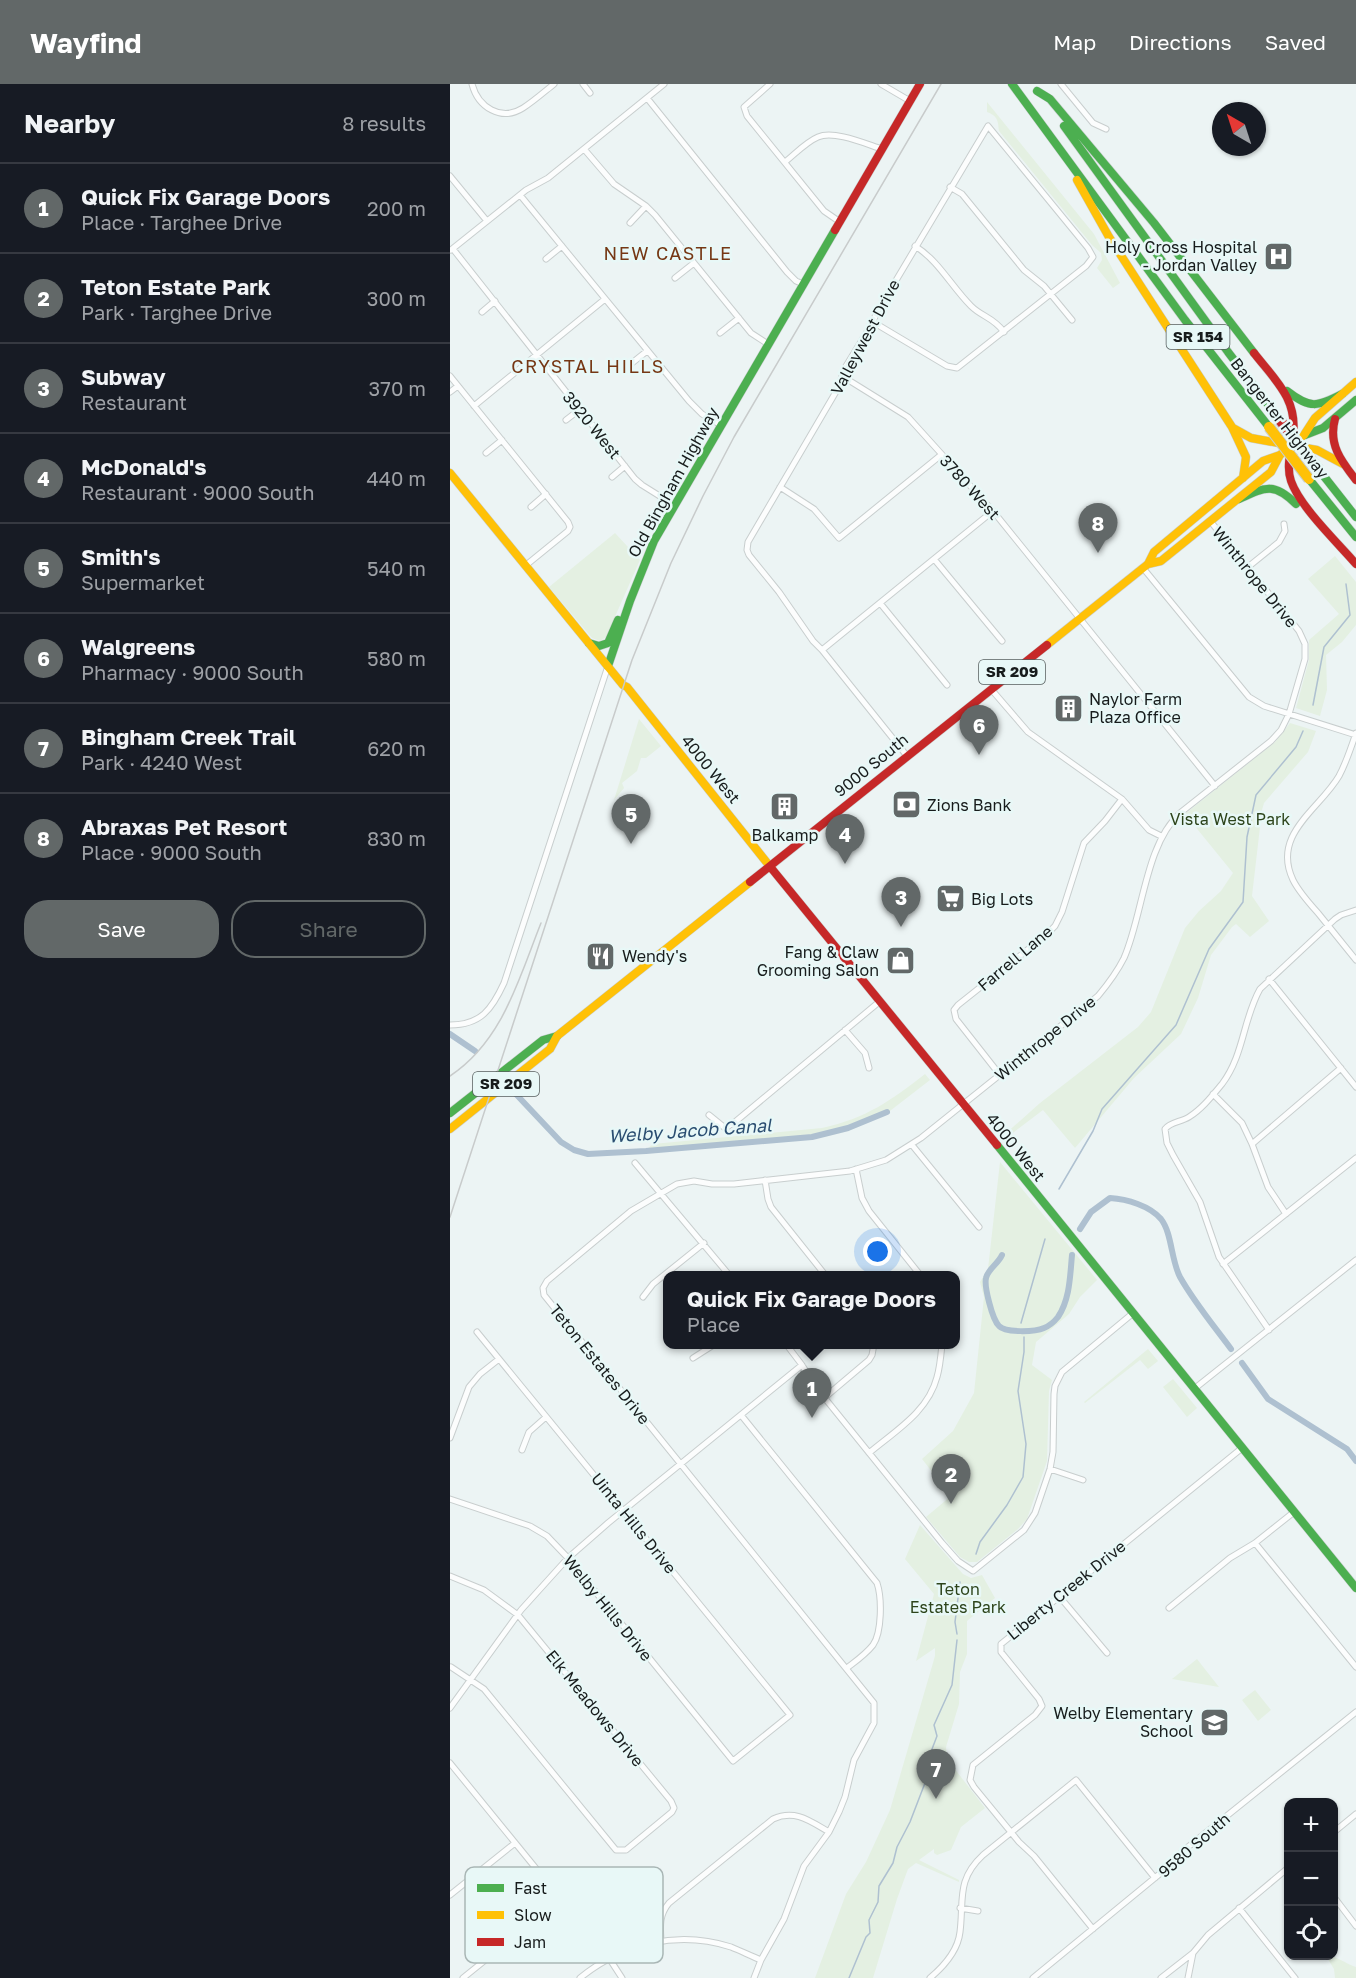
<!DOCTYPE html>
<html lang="en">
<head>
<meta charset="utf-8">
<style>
	body { margin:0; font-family:"Golos Text",sans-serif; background:#20242c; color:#f1f3f6 }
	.controls { position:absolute; right:18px; bottom:18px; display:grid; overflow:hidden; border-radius:12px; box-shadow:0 2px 4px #0004 }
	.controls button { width:54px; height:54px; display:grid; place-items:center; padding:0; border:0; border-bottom:2px solid #363941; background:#171b24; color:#f1f3f6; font:30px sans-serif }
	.compass { position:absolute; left:762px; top:18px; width:54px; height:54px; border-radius:50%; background:#171b24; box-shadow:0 2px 4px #0004; rotate:321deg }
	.you { position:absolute; left:428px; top:1168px; width:21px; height:21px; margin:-15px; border:4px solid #fff; border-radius:50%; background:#1a73e8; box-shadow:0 0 0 9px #1a73e833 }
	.badge { display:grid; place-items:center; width:39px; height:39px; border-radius:50%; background:#626868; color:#fff; font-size:20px; font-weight:700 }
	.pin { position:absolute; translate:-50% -50px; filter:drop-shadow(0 2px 3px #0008) }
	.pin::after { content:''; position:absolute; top:32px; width:21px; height:18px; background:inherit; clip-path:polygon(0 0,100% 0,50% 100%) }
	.popup { position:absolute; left:213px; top:1187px; width:297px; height:78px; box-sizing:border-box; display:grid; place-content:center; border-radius:12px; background:#171b24; filter:drop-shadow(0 2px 4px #0005); font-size:20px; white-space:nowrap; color:#9ea1a6 }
	.popup b { font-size:22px; color:#f1f3f6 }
	.popup::after { content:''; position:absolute; left:50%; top:100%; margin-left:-12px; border:12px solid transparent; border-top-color:#171b24 }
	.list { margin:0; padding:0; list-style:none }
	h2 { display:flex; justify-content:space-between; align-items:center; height:78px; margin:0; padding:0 24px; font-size:26px }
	h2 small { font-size:20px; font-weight:400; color:#9ea1a6 }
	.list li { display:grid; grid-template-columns:39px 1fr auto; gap:18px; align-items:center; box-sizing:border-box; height:90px; padding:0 24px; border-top:2px solid #363941 }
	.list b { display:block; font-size:22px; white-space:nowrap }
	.list p { margin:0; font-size:20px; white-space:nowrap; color:#9ea1a6 }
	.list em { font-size:20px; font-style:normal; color:#9ea1a6 }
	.actions { display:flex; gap:12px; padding:18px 24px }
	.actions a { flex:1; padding:14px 0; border:2px solid #626868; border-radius:24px; text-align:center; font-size:21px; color:#626868 }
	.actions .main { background:#626868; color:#fff }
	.icon { flex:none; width:33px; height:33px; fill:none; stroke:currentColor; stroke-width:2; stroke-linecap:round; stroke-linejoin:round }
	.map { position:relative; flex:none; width:906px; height:1894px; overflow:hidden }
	header { display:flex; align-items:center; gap:36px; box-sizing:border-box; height:84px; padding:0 30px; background:#626868; color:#fff }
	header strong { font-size:28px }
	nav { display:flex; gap:33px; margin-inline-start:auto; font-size:21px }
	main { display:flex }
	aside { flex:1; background:#171b24 }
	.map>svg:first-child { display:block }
	.green { fill:#e4f0e2 }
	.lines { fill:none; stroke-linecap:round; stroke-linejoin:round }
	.stream { stroke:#aec0d0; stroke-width:1.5 }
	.canal { stroke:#aec0d0; stroke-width:6 }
	.street-casing { stroke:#c8cece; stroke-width:7 }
	.fast-casing { stroke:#c8cece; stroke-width:9 }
	.slow-casing { stroke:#c8cece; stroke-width:9 }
	.jam-casing { stroke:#c8cece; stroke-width:9 }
	.street { stroke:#fcfdfd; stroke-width:5 }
	.fast { stroke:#4caf50; stroke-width:8 }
	.slow { stroke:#ffc107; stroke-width:8 }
	.jam { stroke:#c62828; stroke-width:8 }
	.tram { stroke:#c8cbcb; stroke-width:1.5 }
	.rail { stroke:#c8cbcb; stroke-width:1.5 }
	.slow-bridge-casing { stroke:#c8cece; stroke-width:12; stroke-linecap:butt }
	.jam-bridge-casing { stroke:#c8cece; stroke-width:12; stroke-linecap:butt }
	.slow-bridge { stroke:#ffc107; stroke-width:10 }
	.jam-bridge { stroke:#c62828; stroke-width:10 }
	.labels { text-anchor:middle; stroke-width:5; stroke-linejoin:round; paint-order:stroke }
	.shield { fill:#e8f8f7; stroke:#565e5e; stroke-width:1.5 }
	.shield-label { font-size:15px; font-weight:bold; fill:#171c1c }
	.poi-label { font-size:16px; fill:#171c1c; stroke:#e8f8f7; text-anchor:start }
	.street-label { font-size:16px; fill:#171c1c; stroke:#e8f8f7 }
	.park-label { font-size:16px; fill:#2d441b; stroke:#e8f8f7 }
	.neighbourhood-label { font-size:18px; letter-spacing:1.5px; fill:#763714; stroke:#e8f8f7 }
	.water-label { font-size:18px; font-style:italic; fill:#2b4e71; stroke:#e8f8f7 }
	.key { fill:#e8f8f7; stroke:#a9b6b5; stroke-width:1.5 }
	.key-label { font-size:16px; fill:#171c1c }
</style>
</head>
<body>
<header>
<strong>Wayfind</strong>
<nav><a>Map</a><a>Directions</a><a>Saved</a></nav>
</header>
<main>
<aside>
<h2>Nearby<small>8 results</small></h2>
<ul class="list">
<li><span class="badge">1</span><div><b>Quick Fix Garage Doors</b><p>Place · Targhee Drive</p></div><em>200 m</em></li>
<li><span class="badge">2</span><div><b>Teton Estate Park</b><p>Park · Targhee Drive</p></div><em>300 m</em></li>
<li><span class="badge">3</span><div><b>Subway</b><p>Restaurant</p></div><em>370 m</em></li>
<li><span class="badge">4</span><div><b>McDonald's</b><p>Restaurant · 9000 South</p></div><em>440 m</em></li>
<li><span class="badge">5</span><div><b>Smith's</b><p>Supermarket</p></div><em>540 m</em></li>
<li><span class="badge">6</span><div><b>Walgreens</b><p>Pharmacy · 9000 South</p></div><em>580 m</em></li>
<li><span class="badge">7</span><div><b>Bingham Creek Trail</b><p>Park · 4240 West</p></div><em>620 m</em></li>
<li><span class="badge">8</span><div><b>Abraxas Pet Resort</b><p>Place · 9000 South</p></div><em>830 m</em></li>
</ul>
<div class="actions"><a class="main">Save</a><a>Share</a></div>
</aside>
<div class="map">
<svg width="906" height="1894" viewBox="0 0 906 1894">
	<rect width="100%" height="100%" fill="#ecf4f4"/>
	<path class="green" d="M537,18L644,150L670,199L663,204L647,184L652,176L651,169L642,161L549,47C548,37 548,32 537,28Z
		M165,449L190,476L156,553L150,557L142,554L99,503Z
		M885,472L906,498V541L892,558L876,571L877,606L870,632L846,624L859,576V556L889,530L858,495Z
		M189,635L211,662L196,674H191L187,687L172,699L174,704L164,716Z
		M840,639L866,647L858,668L814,719L812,726L802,812L819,837L800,853L786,840L782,843L761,871L748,914L731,950L684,994L625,1064L593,1026L555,1055L553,1052L590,1019L688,943L701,928L735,844L749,827L771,807L783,789L735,730L825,658Z
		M475,990L480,996L436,1030L398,1047L374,1053L192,1069L203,1060L372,1044C417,1034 440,1017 475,990Z
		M550,1078L647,1196L630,1213L619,1230L586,1258L582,1281L602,1296L599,1307L597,1377L577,1435L568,1445L527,1478H519L510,1473L476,1433L501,1412L472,1375L503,1347L524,1309L534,1213L530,1198L538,1185Z
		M698,1265L708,1277L698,1285L690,1276L635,1319L634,1318Z
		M723,1295L747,1324L737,1333L713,1303Z
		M470,1441L513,1490L521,1494L532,1491L545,1514L517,1537V1570L510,1588L509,1620L496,1663L497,1675L535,1724L511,1743L501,1766L487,1771L484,1769V1765L469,1776L509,1796V1798L466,1779L458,1785L447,1815L423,1894H365L396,1810L416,1778L440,1726L485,1572V1564L466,1577L484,1510L455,1475Z
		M747,1575L769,1603L722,1595Z
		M805,1606L821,1626L808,1637L792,1616Z
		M876,1872C886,1871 896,1880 906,1883V1894H885L884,1885Z"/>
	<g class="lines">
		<path class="stream" d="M863,621L874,563L900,531L896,500
			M609,1105L643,1047L652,1025L726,941L759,865L793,818L797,753L806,711L846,663L853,647
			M571,1239L595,1155
			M526,1470L530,1458L557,1421L573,1393L576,1360L568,1307L574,1268V1253
			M507,1550L505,1538L510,1498
			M399,1894L416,1853L420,1849L419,1836L428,1818L429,1802L443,1779L447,1763L460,1738L480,1686L479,1673L487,1652L484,1641L502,1601L507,1556"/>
		<path class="canal" d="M0,950L25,967
			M64,1008L111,1058L124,1066L138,1070L196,1067L362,1053L398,1044L437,1028
			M630,1145L641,1128L660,1114C677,1115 700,1122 711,1135C722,1149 721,1176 730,1193C744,1218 764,1242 781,1265
			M552,1171C548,1180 538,1185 536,1194C534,1202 542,1235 549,1242C555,1249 585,1248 594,1244C599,1242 604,1238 608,1233C620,1215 620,1192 622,1171
			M792,1279L818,1315L897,1365L906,1377"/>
		<defs>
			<path id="street" d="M22,0C28,23 51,38 73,24C84,17 94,8 104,0
				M133,0L140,9
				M320,0L294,23L297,32L374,127L390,138
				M431,0L460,17
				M611,0L643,39L656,45
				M197,14L337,188L346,197L353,200
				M134,65L164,100L196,122L205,131L301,249L318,260
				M335,78C345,70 356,58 368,53C384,46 416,60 432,65
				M0,92L37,137
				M500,103L512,110L574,186L594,202L622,236
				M70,111L239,317L252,330L271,341
				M180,139L196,122
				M465,162C489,177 501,202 521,222C532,233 543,233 554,248
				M3,165L185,395L192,401L224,421
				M1,166L76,106L98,94L214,0
				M96,175L112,162
				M225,194L244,179
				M32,228L45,217
				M423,238L497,282L507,284L636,182L643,173L638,164L538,42L426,230L423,238L396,282L387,306L298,458L297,466L299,471L329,508L363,557L372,566L457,672
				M270,249L289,234
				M182,279L197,267
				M0,292L118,438L120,443L118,447L75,482
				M392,292L458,333L468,344L543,427L765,702
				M0,308L8,302
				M24,322L155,215
				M116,336L129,326
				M36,369L52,356
				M162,393L175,382
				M330,403L364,425L389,454L491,371
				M81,423L96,410
				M484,475L552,557
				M798,483L829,458L835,447L834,440
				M693,484L799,613L814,622L906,651
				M430,519L497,601
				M372,566L543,427
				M541,605L578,648L672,715L699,746L711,752
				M906,649C901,664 896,679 889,692C870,725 821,750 843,796C849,808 859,819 868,829C881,845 893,860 906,876
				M819,895L906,1003
				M0,941C31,941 42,925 54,899L158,582
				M395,946L415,969L419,984
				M550,991L506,935L504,926L508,921L596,851L605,842L612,828L634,759L655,737L672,715
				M763,1010L792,1039L802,1060L818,1103L836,1130
				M259,1031L275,1044L285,1038L429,918
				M802,1060L891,984
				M462,1061L529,1143
				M185,1079L280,1192
				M406,1085L412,1114L419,1127L471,1192
				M315,1096L318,1115L321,1123L376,1192
				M773,1180L906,1074
				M193,1213L203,1200L254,1159
				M819,1246L769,1173L750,1118L723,1071L717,1059L715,1045C720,1038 731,1038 739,1033C752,1025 762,1012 772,1000C794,971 793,935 810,905L885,835L891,831L906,826
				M336,1260L352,1281L365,1302L492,1459L508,1477L523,1487L574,1446L585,1429L600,1385L603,1368L604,1310L605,1302L612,1288L682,1230
				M243,1274L265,1260
				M744,1305L906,1176
				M374,1314L419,1276L422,1271L424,1260
				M291,1331L427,1499C432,1514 432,1548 423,1561C416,1570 406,1577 397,1584
				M0,1354L19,1303L30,1290L49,1275
				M72,1366L79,1348L96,1333
				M419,1369C445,1347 478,1328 487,1293C490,1283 491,1271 492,1260
				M600,1385L633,1396
				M0,1415L80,1442L97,1452L118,1474L283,1677L340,1631L27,1248
				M805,1459L906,1583
				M0,1492L34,1506L68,1531L221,1717L224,1724L222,1728L176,1766H166L34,1605L1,1583
				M609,1512L657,1569
				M719,1524L780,1474L805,1459L844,1428
				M0,1624L71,1526L118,1474L158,1439L352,1281
				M0,1679L159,1874L172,1894
				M884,1748L906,1730
				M0,1811L65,1759
				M884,1813L906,1842
				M510,1824L528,1827
				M789,1824L845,1894
				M643,1845L584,1772L569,1758L524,1703L520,1696L523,1681L585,1631L592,1622L589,1615L551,1568V1560L792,1364
				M211,1857C210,1842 209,1831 219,1819L323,1735C345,1725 360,1737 379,1748
				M13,1894L111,1815
				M130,1894C173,1859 228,1846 281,1863C291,1867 301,1872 311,1876
				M304,1894L311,1876L334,1835L354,1782L379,1748L389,1728L395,1713L404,1676L424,1639V1619L94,1211L93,1204L97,1197L181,1127L227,1100L244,1097L262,1100H284L400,1087L436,1076L471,1054L648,912C658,900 667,888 674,874C693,831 695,761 730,729L821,657L831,646L839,630L855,575V560L849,547L761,438
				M480,1894C493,1883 508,1866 510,1848C514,1816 506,1796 533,1771L626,1696L705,1794
				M583,1894L712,1788L733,1767L906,1628
				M711,1894L743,1869
				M738,1894L743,1869L758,1851L838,1784"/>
			<path id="fast" d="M562,0L735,236L819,343
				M587,7L600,15L704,139L804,269
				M614,42L778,268L829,335
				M837,307C860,325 867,323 892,310
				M855,351L873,344L906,316
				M869,386L906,433
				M859,395L906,453
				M789,415C815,403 824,398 846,420
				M139,559L149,562L158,559L168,536
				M158,582L180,517L204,457L385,146
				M0,1029L93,956L107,952
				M547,1061L906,1504"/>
			<path id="slow" d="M627,96L659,153L782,343L796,373L793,394
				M783,344L801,354L867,366L893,380
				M0,389L173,601L177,603L322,785
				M698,480L711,477L821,388L830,371
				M597,561L698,480L704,468L813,377L830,371L854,351L865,334L906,298
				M0,1045L100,965L107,952L300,798"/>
			<path id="jam" d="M385,146L470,0
				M804,269C825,296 848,315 843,352C841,366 836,383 841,397C850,423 888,459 906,480
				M885,335C878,360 891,377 906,396
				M322,785L547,1061
				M300,798L597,561"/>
		</defs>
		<use href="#street" class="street-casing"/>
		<use href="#fast" class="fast-casing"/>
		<use href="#slow" class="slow-casing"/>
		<use href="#jam" class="jam-casing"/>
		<use href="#street" class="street"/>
		<use href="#fast" class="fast"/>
		<use href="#slow" class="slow"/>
		<use href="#jam" class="jam"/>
		<path class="tram" d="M0,1133L182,576L221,479L253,412L284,353L491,0"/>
		<path class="rail" d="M0,992C53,957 69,894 91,839"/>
		<defs>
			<path id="slow-bridge" d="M819,343L859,395"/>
			<path id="jam-bridge" d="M829,335L869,386"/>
		</defs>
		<use href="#slow-bridge" class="slow-bridge-casing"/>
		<use href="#jam-bridge" class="jam-bridge-casing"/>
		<use href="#slow-bridge" class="slow-bridge"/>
		<use href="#jam-bridge" class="jam-bridge"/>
	</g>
	<defs>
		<symbol id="hospital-square" viewBox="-11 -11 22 22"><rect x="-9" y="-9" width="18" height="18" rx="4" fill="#626868" stroke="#e8f8f7"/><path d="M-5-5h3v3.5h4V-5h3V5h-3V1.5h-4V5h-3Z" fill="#fff"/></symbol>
		<symbol id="building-square" viewBox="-11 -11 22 22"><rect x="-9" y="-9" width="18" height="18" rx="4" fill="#626868" stroke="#e8f8f7"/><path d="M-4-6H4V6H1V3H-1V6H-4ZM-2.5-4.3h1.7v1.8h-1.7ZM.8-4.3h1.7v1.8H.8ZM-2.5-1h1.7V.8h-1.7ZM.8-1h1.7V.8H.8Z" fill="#fff"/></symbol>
		<symbol id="bank-square" viewBox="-11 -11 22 22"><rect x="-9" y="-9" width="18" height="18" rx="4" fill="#626868" stroke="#e8f8f7"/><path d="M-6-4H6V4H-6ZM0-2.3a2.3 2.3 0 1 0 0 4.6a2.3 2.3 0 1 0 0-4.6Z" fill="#fff"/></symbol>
		<symbol id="supermarket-square" viewBox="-11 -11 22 22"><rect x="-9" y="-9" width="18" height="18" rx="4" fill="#626868" stroke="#e8f8f7"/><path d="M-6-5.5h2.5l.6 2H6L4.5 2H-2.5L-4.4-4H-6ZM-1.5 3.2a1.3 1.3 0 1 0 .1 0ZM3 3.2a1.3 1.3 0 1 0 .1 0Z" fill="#fff"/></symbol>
		<symbol id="restaurant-square" viewBox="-11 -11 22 22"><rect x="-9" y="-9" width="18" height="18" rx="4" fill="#626868" stroke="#e8f8f7"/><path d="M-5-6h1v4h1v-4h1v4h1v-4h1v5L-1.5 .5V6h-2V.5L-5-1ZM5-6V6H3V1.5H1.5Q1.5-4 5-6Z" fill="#fff"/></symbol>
		<symbol id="shop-square" viewBox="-11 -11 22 22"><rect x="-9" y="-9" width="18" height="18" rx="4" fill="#626868" stroke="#e8f8f7"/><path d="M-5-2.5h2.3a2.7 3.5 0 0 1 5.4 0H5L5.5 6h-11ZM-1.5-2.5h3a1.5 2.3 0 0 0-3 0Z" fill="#fff"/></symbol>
		<symbol id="school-square" viewBox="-11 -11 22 22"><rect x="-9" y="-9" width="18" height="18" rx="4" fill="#626868" stroke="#e8f8f7"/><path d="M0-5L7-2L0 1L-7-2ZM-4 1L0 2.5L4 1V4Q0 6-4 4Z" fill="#fff"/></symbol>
	</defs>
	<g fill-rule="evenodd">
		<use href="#hospital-square" x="812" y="156" width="33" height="33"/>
		<use href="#building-square" x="602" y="608" width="33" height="33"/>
		<use href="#bank-square" x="440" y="704" width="33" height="33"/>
		<use href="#building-square" x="318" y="706" width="33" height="33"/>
		<use href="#supermarket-square" x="484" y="798" width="33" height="33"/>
		<use href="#restaurant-square" x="134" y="856" width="33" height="33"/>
		<use href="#shop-square" x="434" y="860" width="33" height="33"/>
		<use href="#school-square" x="748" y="1622" width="33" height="33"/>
	</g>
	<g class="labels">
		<g class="shield">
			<rect x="716.5" y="241" width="63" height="24" rx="4.5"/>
			<rect x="529" y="576" width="66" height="24" rx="4.5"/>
			<rect x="23" y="988" width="66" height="24" rx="4.5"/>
		</g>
		<g class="shield-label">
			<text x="748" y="258">SR 154</text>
			<text x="562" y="593">SR 209</text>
			<text x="56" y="1005">SR 209</text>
		</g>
		<g class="poi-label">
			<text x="807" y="169" text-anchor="end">Holy Cross Hospital<tspan x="807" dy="18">- Jordan Valley</tspan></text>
			<text x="639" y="621">Naylor Farm<tspan x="639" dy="18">Plaza Office</tspan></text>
			<text x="477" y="727">Zions Bank</text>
			<text x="335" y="757" text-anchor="middle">Balkamp</text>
			<text x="521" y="821">Big Lots</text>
			<text x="429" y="874" text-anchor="end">Fang &amp; Claw<tspan x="429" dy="18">Grooming Salon</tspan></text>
			<text x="172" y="878">Wendy's</text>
			<text x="743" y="1635" text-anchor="end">Welby Elementary<tspan x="743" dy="18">School</tspan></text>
		</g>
		<g class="street-label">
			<text transform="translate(415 253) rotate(-62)" y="6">Valleywest Drive</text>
			<text transform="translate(830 334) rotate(52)" y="6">Bangerter Highway</text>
			<text transform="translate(142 341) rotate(51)" y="6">3920 West</text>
			<text transform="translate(223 398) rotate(-61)" y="6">Old Bingham Highway</text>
			<text transform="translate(520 403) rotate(48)" y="6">3780 West</text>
			<text transform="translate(805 493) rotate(51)" y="6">Winthrope Drive</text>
			<text transform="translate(421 681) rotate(-39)" y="6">9000 South</text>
			<text transform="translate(261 685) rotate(51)" y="6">4000 West</text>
			<text transform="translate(565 874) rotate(-40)" y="6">Farrell Lane</text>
			<text transform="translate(595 954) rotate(-39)" y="6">Winthrope Drive</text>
			<text transform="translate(566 1063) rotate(51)" y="6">4000 West</text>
			<text transform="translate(150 1280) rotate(51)" y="6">Teton Estates Drive</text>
			<text transform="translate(184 1439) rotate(51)" y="6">Uinta Hills Drive</text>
			<text transform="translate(616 1506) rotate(-39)" y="6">Liberty Creek Drive</text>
			<text transform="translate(158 1524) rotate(51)" y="6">Welby Hills Drive</text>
			<text transform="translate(145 1624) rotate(51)" y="6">Elk Meadows Drive</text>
			<text transform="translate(744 1761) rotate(-41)" y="6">9580 South</text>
		</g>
		<g class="park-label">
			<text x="780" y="741">Vista West Park</text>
			<text x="508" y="1511">Teton<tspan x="508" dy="18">Estates Park</tspan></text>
		</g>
		<g class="neighbourhood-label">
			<text x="218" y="176">NEW CASTLE</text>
			<text x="138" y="289">CRYSTAL HILLS</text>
		</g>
		<g class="water-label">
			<text transform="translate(240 1047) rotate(-4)" y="6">Welby Jacob Canal</text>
		</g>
	</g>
	<rect x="15" y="1783" width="198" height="96" rx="9" class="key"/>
	<rect x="27" y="1800" width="27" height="8" fill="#4caf50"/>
	<rect x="27" y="1827" width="27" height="8" fill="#ffc107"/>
	<rect x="27" y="1854" width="27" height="8" fill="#c62828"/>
	<g class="key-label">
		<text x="64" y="1810">Fast</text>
		<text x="64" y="1837">Slow</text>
		<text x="64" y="1864">Jam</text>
	</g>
</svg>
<div class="controls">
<button>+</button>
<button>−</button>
<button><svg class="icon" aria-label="locate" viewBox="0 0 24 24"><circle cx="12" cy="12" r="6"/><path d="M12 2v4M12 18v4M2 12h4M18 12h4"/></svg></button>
</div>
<svg class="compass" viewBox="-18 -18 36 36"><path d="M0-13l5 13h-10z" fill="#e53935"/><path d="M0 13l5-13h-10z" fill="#9ea1a6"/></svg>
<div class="you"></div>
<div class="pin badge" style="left:362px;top:1334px">1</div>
<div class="popup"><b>Quick Fix Garage Doors</b>Place</div>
<div class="pin badge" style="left:501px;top:1420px">2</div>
<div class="pin badge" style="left:451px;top:843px">3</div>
<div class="pin badge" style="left:395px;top:780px">4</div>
<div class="pin badge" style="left:181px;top:760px">5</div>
<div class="pin badge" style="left:529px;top:671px">6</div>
<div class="pin badge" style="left:486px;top:1715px">7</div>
<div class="pin badge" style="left:648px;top:469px">8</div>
</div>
</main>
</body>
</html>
